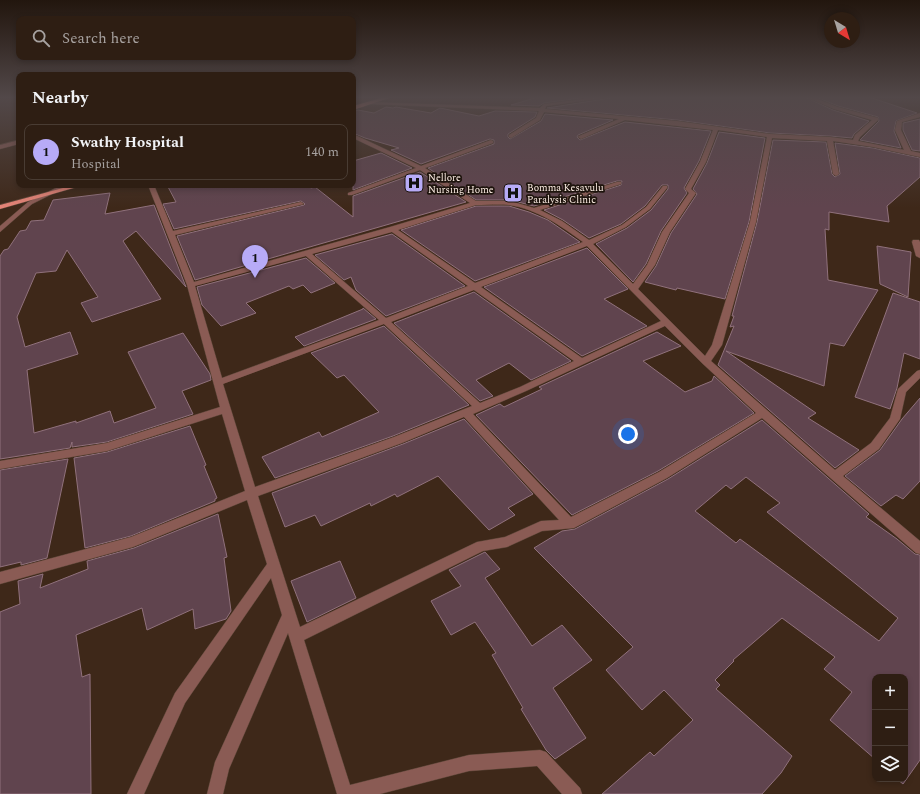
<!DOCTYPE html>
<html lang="en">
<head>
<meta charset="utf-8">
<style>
	body { margin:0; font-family:Spectral,serif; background:#3a2b21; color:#f1f3f6 }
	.controls { position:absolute; right:12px; bottom:12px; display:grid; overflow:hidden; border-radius:8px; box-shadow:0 2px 6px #0003 }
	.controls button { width:36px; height:36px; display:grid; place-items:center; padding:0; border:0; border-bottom:1px solid #493c33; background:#2e1e13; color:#f1f3f6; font:20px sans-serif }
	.compass { position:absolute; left:824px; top:12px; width:36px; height:36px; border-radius:50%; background:#2e1e13; box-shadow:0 2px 6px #0003; rotate:142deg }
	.you { position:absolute; left:628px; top:434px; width:14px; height:14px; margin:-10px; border:3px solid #fff; border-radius:50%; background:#1a73e8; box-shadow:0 0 0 6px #1a73e833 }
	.badge { display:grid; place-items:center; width:26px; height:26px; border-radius:50%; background:#b7abf7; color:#111; font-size:13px; font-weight:700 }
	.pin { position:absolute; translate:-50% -33px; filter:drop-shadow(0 1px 2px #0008) }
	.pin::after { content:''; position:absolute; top:21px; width:14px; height:12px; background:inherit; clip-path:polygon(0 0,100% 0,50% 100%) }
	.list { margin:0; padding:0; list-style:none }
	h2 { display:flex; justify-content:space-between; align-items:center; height:52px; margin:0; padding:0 16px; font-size:17px }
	h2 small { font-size:13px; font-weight:400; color:#a7a2a0 }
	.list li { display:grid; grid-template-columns:26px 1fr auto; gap:12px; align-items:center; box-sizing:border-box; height:56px; margin:0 8px 8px; padding:0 8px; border:1px solid #493c33; border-radius:8px }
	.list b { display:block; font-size:15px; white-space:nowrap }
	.list p { margin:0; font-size:13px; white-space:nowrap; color:#a7a2a0 }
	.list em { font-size:13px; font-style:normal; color:#a7a2a0 }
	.icon { flex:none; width:22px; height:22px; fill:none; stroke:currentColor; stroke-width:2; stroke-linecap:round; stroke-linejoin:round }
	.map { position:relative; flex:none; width:920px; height:794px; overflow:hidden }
	.search { position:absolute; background:#2e1e13; box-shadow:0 2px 6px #0003; left:16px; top:16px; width:340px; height:44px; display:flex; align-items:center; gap:10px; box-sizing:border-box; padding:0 14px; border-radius:8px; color:#a7a2a0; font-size:15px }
	.panel { position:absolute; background:#2e1e13; box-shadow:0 2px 6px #0003; left:16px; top:72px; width:340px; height:116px; border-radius:8px }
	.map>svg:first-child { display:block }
	.building { fill:#60444e; stroke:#90717c; fill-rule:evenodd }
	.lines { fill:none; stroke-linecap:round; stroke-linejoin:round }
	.minor-casing { stroke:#594436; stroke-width:1 }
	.major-casing { stroke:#594436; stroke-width:1 }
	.minor { fill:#8a5b54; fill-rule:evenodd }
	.major { fill:#e58477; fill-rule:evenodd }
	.labels { text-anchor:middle; stroke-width:3.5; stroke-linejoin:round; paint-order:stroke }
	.far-poi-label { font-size:10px; fill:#feefe5; stroke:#1e140d; text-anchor:start }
</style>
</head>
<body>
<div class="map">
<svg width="920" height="794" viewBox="0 0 920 794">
	<rect width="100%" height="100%" fill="#3e2819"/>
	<path class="building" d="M538,97H587L544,103L539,106L511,105Z
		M612,97H805L833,110L869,121L854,134L852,138L830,136L770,133L677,120L547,108L611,98Z
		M816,97H869L917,113L896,121L894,131L901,148L860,140L879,121L878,117L838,106Z
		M386,107L393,108L396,107L431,113L440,108L479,116L495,111L537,112L535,117L508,134V137L510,139L541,121L545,114L613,120L578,135L577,137L580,140L625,122L711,131L699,161L684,188L687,193L661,231L646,264L633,282L596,244L627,228L651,210L668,189V185H662L645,206L621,224L589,238L563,220L544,210L621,185L622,181H617L534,206L510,200H476L428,168L494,144V140L490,139L421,164L391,150L399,148L365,138L353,133V111L358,110L374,113Z
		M920,119V151L912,150L903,130V123Z
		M719,132L765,138L749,222L725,299L677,288L676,290L645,282L656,266L671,233L697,194L693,189L707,163Z
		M773,140L826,142L832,174L835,177L840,174L835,143L873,148L920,158V177L887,206L889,222L829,212V230L825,229L828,280L878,290L844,346L830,343L824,386L726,351L816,413L808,418L859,450L835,468L718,365L734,326L730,327L734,316H732L757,222Z
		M381,153L412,168L353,190V161Z
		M420,172L466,202L195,280L177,236L304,205L305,204L301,201L174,229L163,204L176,202L167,185H307L311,188L315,187L353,217V196Z
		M110,193L105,214L154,205L186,287L136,231L123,241L161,299L92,322L81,303L98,297L67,250L56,271L36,273L17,317L25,347L70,332L78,354L27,370L34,433L76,421V423L110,411L114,423L156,408L128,352L183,333L210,374L211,380L182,391L193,414L107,442L72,447V442L70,448L0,459V256L4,250L8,249L20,231L26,230L31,221L44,220L53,200Z
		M476,206H509L529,212L548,220L580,242L475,281L401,230Z
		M392,234L465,286L386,316L356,290L351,277L344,280L315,255Z
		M877,246L911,252L908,297L880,284Z
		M587,248L628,289L604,299L647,326L582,356L484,287Z
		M306,258L335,283L311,293L303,285L293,289L289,286L246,303L256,313L221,326L202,305L197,287Z
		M474,292L571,361L531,380L509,363L476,380L493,396L480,401L394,323Z
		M893,293L920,302V359L904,353L897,388L890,409L855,397Z
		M363,308L376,319L304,346L295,337L363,309Z
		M384,326L469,405L393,436L275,478L262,457L319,432L322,437L379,412L344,375L337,378L311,353Z
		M657,332L681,346L643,361L685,392L712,381L714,376L754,413L658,471L572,515L476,415L500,404L504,407L542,389L539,387Z
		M920,398V481L903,499L896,495L881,506L845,476L880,450L902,419Z
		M464,419L533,494L508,508L515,515L489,530L438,476L397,497L395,494L371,506L370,503L321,526L315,515L285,527L272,493L403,444Z
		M762,420L869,514L866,517L897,539L915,554L920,555V760L903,784L897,779H905V677H875V759L830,720L852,692L824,669L835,657L782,618L733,660L734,661L715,680L720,685L716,689L792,756L781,773L762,794H602L650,752L654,756L693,720L664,690L642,710L606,670L633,647L534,548L562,531L575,529L668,479ZM746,477L780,503L767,512L898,618L879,641L740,539L736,543L695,511L726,485L731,489Z
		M190,426L206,465L204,466L217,498L215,499V501L131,536L85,548L74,458L107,452Z
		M68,459L47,558L21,565V562L0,567V470Z
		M218,514L227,557L224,558L231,611L226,619L195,629L193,609L147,630L142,608L76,635L82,677L90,674L91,794H0V612L20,604L18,581L43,574L40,588L88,569L87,561L134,548Z
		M485,552L500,569L485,578L532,646L562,625L592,660L553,688L586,738L555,759L546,750L521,709L523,708L492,655L496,653L475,622L451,635L431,601L461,586L449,570Z
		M340,561L356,598L307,622L291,581Z"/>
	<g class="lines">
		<defs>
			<path id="minor" d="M598,97H611L546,106L545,109L677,121L770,134L830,137L853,140L855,135L872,120L834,109L806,97H812L838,107L878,118V120L860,137L858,141L904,150L895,130L897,121L920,113V117L902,122L901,130L911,151L920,153V157L873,147L833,141L839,174L836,176L833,174L827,141L772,138L756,222L722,345L711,361L835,470L871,443L890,418L898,389L917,371L920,370V378L906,392L900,419L879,449L843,476L920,541V554L916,553L762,418L667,478L574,528L542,531L507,547L483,551L304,640L350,785L469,755L540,750L546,752L580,788L582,794H562L537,766L469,771L380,794H337L288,633L229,769L223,794H207L215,762L282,615L271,578L185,703L144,794H127L175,693L267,564L247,500L133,547L0,584V572L131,537L245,491L222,414L107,451L0,469V461L107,443L220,407L187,285L148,185H154L173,231L301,202L304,204L175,235L194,282L390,227L470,203L420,170L352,195H348V193L416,168L353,138V134L421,166L491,140L493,141V143L425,168L476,201H510L534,208L617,182H621V184L540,210L562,221L589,240L622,225L646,207L663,186H667V188L650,209L626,227L593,244L633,284L647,265L662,232L689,193L685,189L700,162L713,130L625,120L581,139L578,137L579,136L619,119L544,112L540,120L511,138L509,137V135L536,118L539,111L368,104L366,103L368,102L540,108L544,104ZM718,130L767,137L750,222L712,345L705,356L638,289L655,265L670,232L696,193L691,189L706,162ZM476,205C486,205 499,204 509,205C537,209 561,226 583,242L475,283L398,230ZM392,232L468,286L386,318L312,254ZM587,246L661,321L582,358L481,287ZM306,256L379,320L222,378L195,286ZM474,290L574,361L520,387L480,403L391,322ZM384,324L472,406L394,437L255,487L223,384ZM665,326L703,364L756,413L659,472L571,517L473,414L526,391ZM464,417L559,520L541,521L505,537L477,542L300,627L258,496L402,443Z
				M19,140V144L0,149V145Z
				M62,185H70L32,204L0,232V226L28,202Z
				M913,240H919L920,242V258L916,256L912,242Z"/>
			<path id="major" d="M385,97H392L353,110V106Z
				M74,185H84L0,209V205Z"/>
		</defs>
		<use href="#minor" class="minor-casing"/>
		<use href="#major" class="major-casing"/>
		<use href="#minor" class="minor"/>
		<use href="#major" class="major"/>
	</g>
	<linearGradient id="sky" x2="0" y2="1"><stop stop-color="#22160e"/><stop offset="0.47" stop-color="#524849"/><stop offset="1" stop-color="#524849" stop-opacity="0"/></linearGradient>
	<rect width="920" height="208" fill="url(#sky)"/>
	<defs>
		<symbol id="hospital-square" viewBox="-11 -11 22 22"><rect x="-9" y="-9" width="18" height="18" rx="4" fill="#b7abf7" stroke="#1e140d"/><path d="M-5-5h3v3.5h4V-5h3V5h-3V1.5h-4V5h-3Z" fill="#111"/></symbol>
	</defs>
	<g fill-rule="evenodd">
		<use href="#hospital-square" x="403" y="172" width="22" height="22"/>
		<use href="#hospital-square" x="502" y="182" width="22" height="22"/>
	</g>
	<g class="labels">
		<g class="far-poi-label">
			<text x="428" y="181">Nellore<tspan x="428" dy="12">Nursing Home</tspan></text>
			<text x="527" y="191">Bomma Kesavulu<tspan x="527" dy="12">Paralysis Clinic</tspan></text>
		</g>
	</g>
</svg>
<div class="controls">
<button>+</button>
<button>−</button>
<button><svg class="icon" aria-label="layers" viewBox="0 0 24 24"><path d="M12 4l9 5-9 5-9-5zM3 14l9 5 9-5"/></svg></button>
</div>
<svg class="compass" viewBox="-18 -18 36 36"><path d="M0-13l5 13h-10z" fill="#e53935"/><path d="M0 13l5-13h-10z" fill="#a7a2a0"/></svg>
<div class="you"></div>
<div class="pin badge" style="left:255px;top:278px">1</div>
<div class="search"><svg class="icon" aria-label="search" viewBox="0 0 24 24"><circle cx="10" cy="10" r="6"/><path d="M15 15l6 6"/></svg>Search here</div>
<section class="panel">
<h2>Nearby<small></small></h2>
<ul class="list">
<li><span class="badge">1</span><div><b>Swathy Hospital</b><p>Hospital</p></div><em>140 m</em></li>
</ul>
</section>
</div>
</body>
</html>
